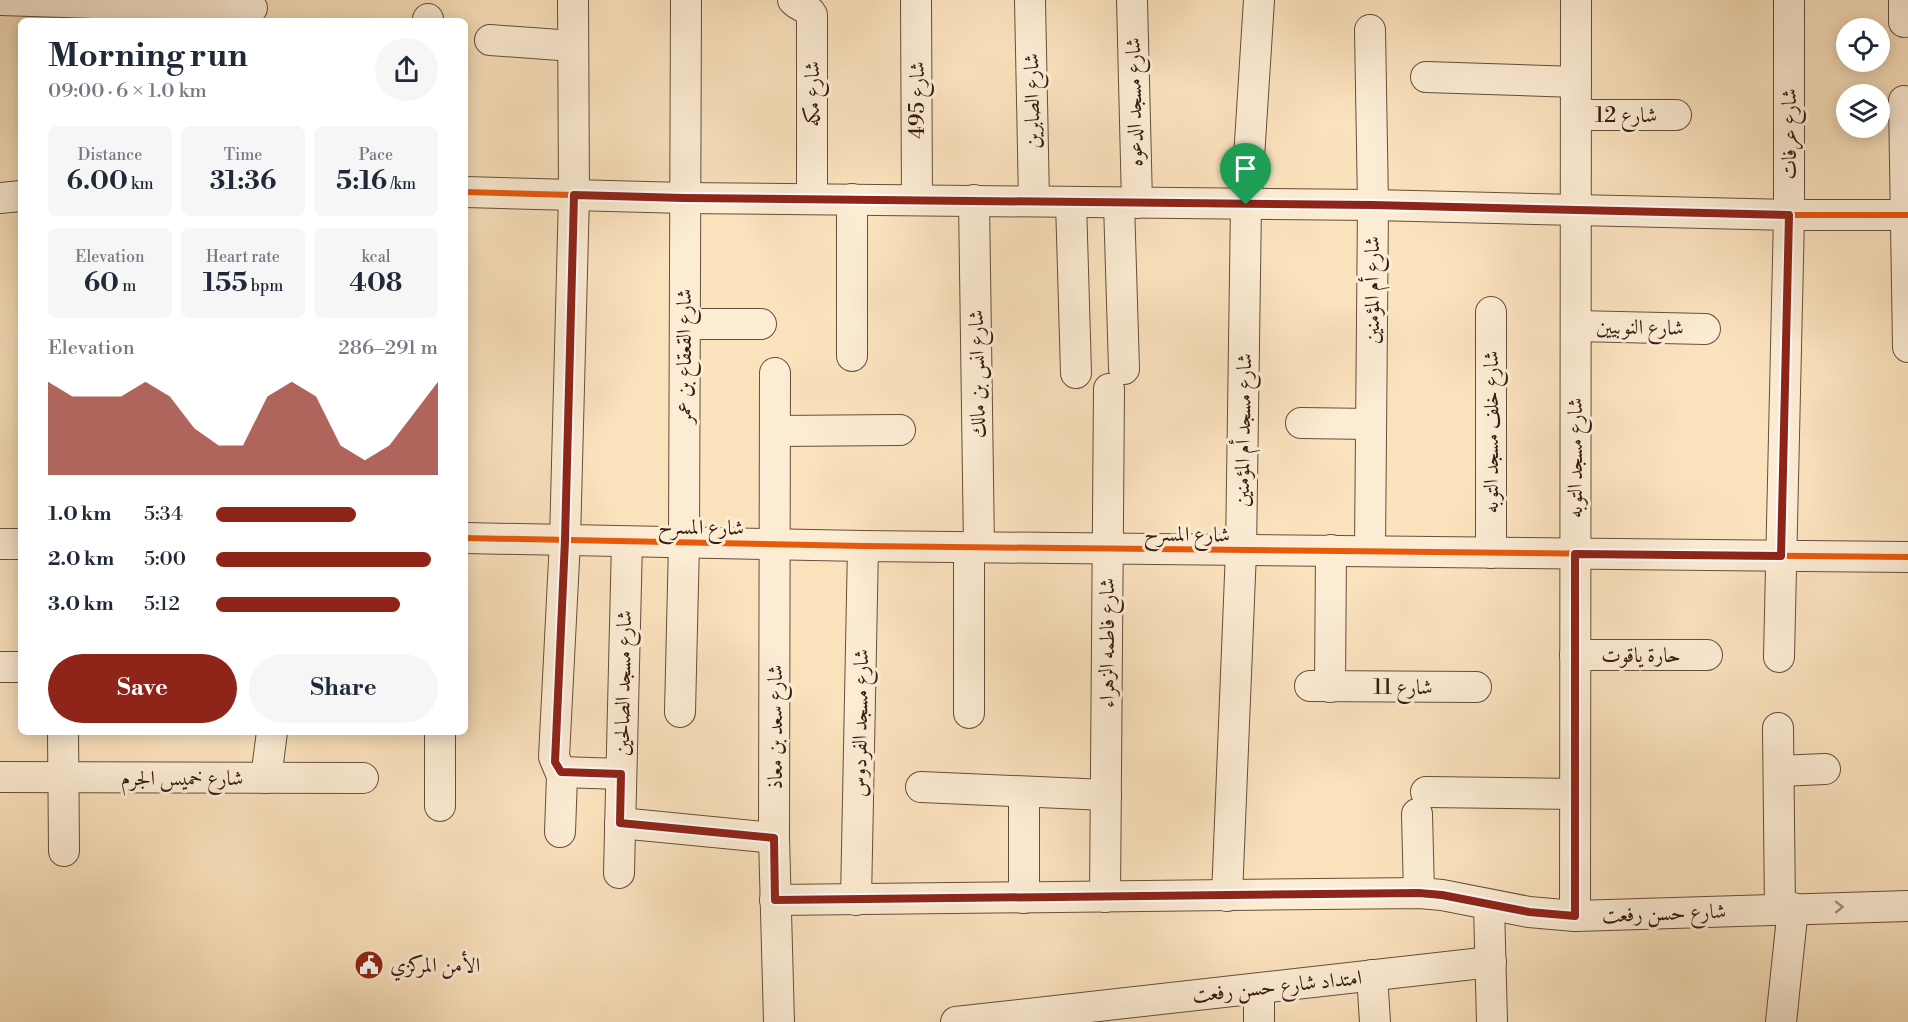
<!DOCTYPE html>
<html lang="en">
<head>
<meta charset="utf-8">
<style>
	:root { --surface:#fff; --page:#f6f6f7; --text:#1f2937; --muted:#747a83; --accent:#8f2418 }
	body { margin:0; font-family:"Libre Bodoni",Amiri,serif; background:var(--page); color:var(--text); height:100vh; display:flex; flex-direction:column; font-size:22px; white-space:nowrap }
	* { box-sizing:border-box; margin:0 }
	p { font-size:20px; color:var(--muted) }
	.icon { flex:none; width:33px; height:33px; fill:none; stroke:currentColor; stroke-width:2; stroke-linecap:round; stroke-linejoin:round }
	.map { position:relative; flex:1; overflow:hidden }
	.side { position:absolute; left:18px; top:18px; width:450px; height:717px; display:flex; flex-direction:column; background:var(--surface); border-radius:9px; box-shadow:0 3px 15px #0003 }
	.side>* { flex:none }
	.buttons { position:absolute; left:1836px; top:18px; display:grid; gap:12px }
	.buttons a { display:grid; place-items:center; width:54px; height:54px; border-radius:50%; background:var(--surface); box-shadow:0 3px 15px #0003; font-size:30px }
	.pin { position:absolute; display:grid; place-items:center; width:51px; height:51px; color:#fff; margin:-62px -26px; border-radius:50% 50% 50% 0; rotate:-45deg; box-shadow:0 0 6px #0007 }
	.pin .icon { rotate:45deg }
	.round { display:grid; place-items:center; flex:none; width:63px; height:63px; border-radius:32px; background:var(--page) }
	.headline { display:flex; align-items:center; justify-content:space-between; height:102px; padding:0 30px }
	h1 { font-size:33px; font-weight:700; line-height:45px }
	.metrics { display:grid; grid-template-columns:repeat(3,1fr); gap:9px; height:102px; padding:6px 30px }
	.metrics div { display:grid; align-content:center; border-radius:9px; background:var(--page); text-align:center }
	.metrics b { font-size:26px; font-weight:700 }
	.metrics small { font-size:16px; font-weight:400 }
	.metrics p { font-size:16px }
	.chart { height:168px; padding:12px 30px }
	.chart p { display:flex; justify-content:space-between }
	.chart svg { width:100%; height:108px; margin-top:6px; fill:var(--accent); opacity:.7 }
	.primary-button { display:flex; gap:12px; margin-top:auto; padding:12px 30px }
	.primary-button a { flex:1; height:69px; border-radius:36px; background:var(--accent); color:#fff; font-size:24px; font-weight:700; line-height:69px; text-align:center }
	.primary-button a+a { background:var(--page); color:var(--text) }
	ul { padding:0 30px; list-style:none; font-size:20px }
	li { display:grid; grid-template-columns:96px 72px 1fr; align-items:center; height:45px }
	li i { height:15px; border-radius:8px; background:var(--accent) }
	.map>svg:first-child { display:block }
</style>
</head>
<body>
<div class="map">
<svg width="1908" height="1022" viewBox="0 0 1908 1022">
	<rect width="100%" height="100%" fill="#fae2bd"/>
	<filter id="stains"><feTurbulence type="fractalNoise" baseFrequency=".00333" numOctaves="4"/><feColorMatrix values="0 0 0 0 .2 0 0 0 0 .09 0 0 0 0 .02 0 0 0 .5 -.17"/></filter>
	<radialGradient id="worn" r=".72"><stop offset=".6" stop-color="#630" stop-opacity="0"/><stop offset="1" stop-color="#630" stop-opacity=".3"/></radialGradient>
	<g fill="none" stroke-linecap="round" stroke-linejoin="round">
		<g stroke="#664e3b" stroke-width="32">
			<g id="minor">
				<path d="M0,0l252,8"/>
				<path d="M793,0c6,7 14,6 19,15v184"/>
				<path d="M916,0l1,199"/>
				<path d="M1030,0l4,201"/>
				<path d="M1132,0l5,203"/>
				<path d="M428,19v2"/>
				<path d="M1904,22v-22"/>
				<path d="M1370,30l3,175 -3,345"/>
				<path d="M490,40l83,6"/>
				<path d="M1426,77l150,5"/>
				<path d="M1904,101l4,246"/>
				<path d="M1576,115h100"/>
				<path d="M465,192l219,6 689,7 416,10h119"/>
				<path d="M0,198l21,-2"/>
				<path d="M852,199v157"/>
				<path d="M974,200l5,348"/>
				<path d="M1071,202l5,171"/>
				<path d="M1119,203l5,166"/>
				<path d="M685,324h76"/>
				<path d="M1576,326l129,3"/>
				<path d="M775,373l-1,465 5,184"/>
				<path d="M1301,423l70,1"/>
				<path d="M776,431l124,-1"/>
				<path d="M465,538l398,8 1045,11"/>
				<path d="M0,544h21"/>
				<path d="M969,548v165"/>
				<path d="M1491,553v-241"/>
				<path d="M1575,655h132"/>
				<path d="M1779,657l10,-442v-215"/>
				<path d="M0,667h21"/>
				<path d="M1310,686l166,1"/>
				<path d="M1330,687l1,-137"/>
				<path d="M680,712l4,-169 2,-543"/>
				<path d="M1778,728l2,181"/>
				<path d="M63,732l1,119"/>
				<path d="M440,732v74"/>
				<path d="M1779,771l46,-2"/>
				<path d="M561,772l60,2"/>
				<path d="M0,777l363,1"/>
				<path d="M266,778l6,-46"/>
				<path d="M921,787l185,8"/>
				<path d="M1024,792v106"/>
				<path d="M1426,792l149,2"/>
				<path d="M1417,814l2,79"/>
				<path d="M620,823l154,15"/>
				<path d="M560,832l2,-56 -8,-19 11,-217 9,-345 -1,-195"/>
				<path d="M619,873l8,-331"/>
				<path d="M1227,896l14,-345 5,-346 13,-205"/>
				<path d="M1105,897l4,-508"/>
				<path d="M775,900l644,-7 23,2 87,17 46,4 333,-10"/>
				<path d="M856,900l7,-354"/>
				<path d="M1489,905l3,117"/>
				<path d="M1575,916l1,-916"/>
				<path d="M1372,975l3,47"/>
				<path d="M956,1022l535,-60"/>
				<path d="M1259,1022v-33"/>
				<path d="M1781,1022l12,-114"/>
			</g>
		</g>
		<use href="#minor" stroke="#fcecd4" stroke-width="30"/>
		<g stroke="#fcecd4" stroke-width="10">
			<g id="cycleway">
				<path d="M465,192l219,6 689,7 416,10h119"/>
				<path d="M465,538l398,8 1045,11"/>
			</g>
		</g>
		<use href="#cycleway" stroke="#e8590c" stroke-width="6"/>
	</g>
	<defs><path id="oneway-chevron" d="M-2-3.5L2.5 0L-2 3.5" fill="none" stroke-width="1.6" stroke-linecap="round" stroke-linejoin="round" transform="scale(1.5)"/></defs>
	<use stroke="#a28e7c" href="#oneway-chevron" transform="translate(1839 907) rotate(-1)"/>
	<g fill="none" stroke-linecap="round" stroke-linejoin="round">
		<g stroke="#fff" stroke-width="12">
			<path id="route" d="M574,195l110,3 689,7 416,10 -8,341 -206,-2v362l-46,-4 -87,-17 -23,-2 -644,7 -1,-62 -154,-15 1,-49 -60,-2 -6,-10 10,-222z"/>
		</g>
		<use href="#route" stroke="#8f2418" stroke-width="8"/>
	</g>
	<defs>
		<g id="civic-disc" transform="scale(1.5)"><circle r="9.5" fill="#8f2418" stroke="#fcecd4"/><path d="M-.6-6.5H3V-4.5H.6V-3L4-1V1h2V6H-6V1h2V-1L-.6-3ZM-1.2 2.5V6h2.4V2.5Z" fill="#fff"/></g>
	</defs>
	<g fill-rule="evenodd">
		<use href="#civic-disc" x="369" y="965"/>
	</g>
	<g text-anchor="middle" stroke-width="6" stroke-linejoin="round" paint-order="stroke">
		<g font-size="21" fill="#351c10" stroke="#fcecd4">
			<text transform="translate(812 94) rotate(-90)" y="7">شارع مكه</text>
			<text transform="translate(917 100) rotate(-90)" y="7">شارع 495</text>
			<text transform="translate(1032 101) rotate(-91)" y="7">شارع الصابرين</text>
			<text transform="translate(1134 102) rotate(-91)" y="7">شارع مسجد الدعوه</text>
			<text x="1626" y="122">شارع 12</text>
			<text transform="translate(1789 134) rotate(-90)" y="7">شارع عرفات</text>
			<text transform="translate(1372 290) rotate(-90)" y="7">شارع أم المؤمنين</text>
			<text transform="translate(1640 327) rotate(1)" y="7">شارع النوبيين</text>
			<text transform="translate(684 356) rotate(-90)" y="7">شارع القعقاع بن عمر</text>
			<text transform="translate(977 374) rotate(-91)" y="7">شارع انس بن مالك</text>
			<text transform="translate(1243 430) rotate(-89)" y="7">شارع مسجد أم المؤمنين</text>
			<text transform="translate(1491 432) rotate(-90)" y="7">شارع خلف مسجد التوبه</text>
			<text transform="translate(1575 458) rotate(-90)" y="7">شارع مسجد التوبه</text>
			<text transform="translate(701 527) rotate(1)" y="7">شارع المسرح</text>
			<text transform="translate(1187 534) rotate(1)" y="7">شارع المسرح</text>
			<text transform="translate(1107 643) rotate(-90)" y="7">شارع فاطمه الزهراء</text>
			<text x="1641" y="662">حارة ياقوت</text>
			<text transform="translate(623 683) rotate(-89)" y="7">شارع مسجد الصالحين</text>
			<text x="1403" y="694">شارع 11</text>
			<text transform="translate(860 723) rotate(-89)" y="7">شارع مسجد الفردوس</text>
			<text transform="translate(775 727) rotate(-90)" y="7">شارع سعد بن معاذ</text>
			<text x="182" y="785">شارع خميس الجرم</text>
			<text transform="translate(1664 913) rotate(-2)" y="7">شارع حسن رفعت</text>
			<text transform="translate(1277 986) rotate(-6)" y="7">امتداد شارع حسن رفعت</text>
		</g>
		<g font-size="21" fill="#351c10" stroke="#fcecd4" text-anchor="start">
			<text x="390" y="972">الأمن المركزي</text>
		</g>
	</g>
	<rect width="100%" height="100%" filter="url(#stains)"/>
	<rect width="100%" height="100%" fill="url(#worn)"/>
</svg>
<div class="buttons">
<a><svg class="icon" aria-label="locate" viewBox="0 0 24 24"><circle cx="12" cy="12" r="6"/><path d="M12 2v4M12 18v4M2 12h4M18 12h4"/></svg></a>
<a><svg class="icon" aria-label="layers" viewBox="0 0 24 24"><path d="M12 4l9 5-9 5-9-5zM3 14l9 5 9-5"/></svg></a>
</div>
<div class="pin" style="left:1246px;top:205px;background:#1e9e55"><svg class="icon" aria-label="arrive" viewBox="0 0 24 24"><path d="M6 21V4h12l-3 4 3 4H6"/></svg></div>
<section class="side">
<div class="headline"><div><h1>Morning run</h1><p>09:00 · 6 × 1.0 km</p></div><a class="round"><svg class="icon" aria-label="share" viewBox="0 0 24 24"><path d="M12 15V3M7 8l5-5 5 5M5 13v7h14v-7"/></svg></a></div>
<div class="metrics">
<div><p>Distance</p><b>6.00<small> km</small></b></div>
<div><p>Time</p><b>31:36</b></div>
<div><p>Pace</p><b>5:16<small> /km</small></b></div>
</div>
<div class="metrics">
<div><p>Elevation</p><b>60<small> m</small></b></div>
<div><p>Heart rate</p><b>155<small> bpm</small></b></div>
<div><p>kcal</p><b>408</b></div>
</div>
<div class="chart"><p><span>Elevation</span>286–291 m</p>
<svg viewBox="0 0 160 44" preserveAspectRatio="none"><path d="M0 44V6L10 12L20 12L30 12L40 6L50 12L60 25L70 32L80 32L90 12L100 6L110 12L120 32L130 38L140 32L150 19L160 6V44z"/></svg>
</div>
<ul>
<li><b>1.0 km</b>5:34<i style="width:63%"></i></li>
<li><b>2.0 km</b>5:00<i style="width:97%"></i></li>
<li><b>3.0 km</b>5:12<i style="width:83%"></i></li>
</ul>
<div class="primary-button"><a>Save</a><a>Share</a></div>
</section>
</div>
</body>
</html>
